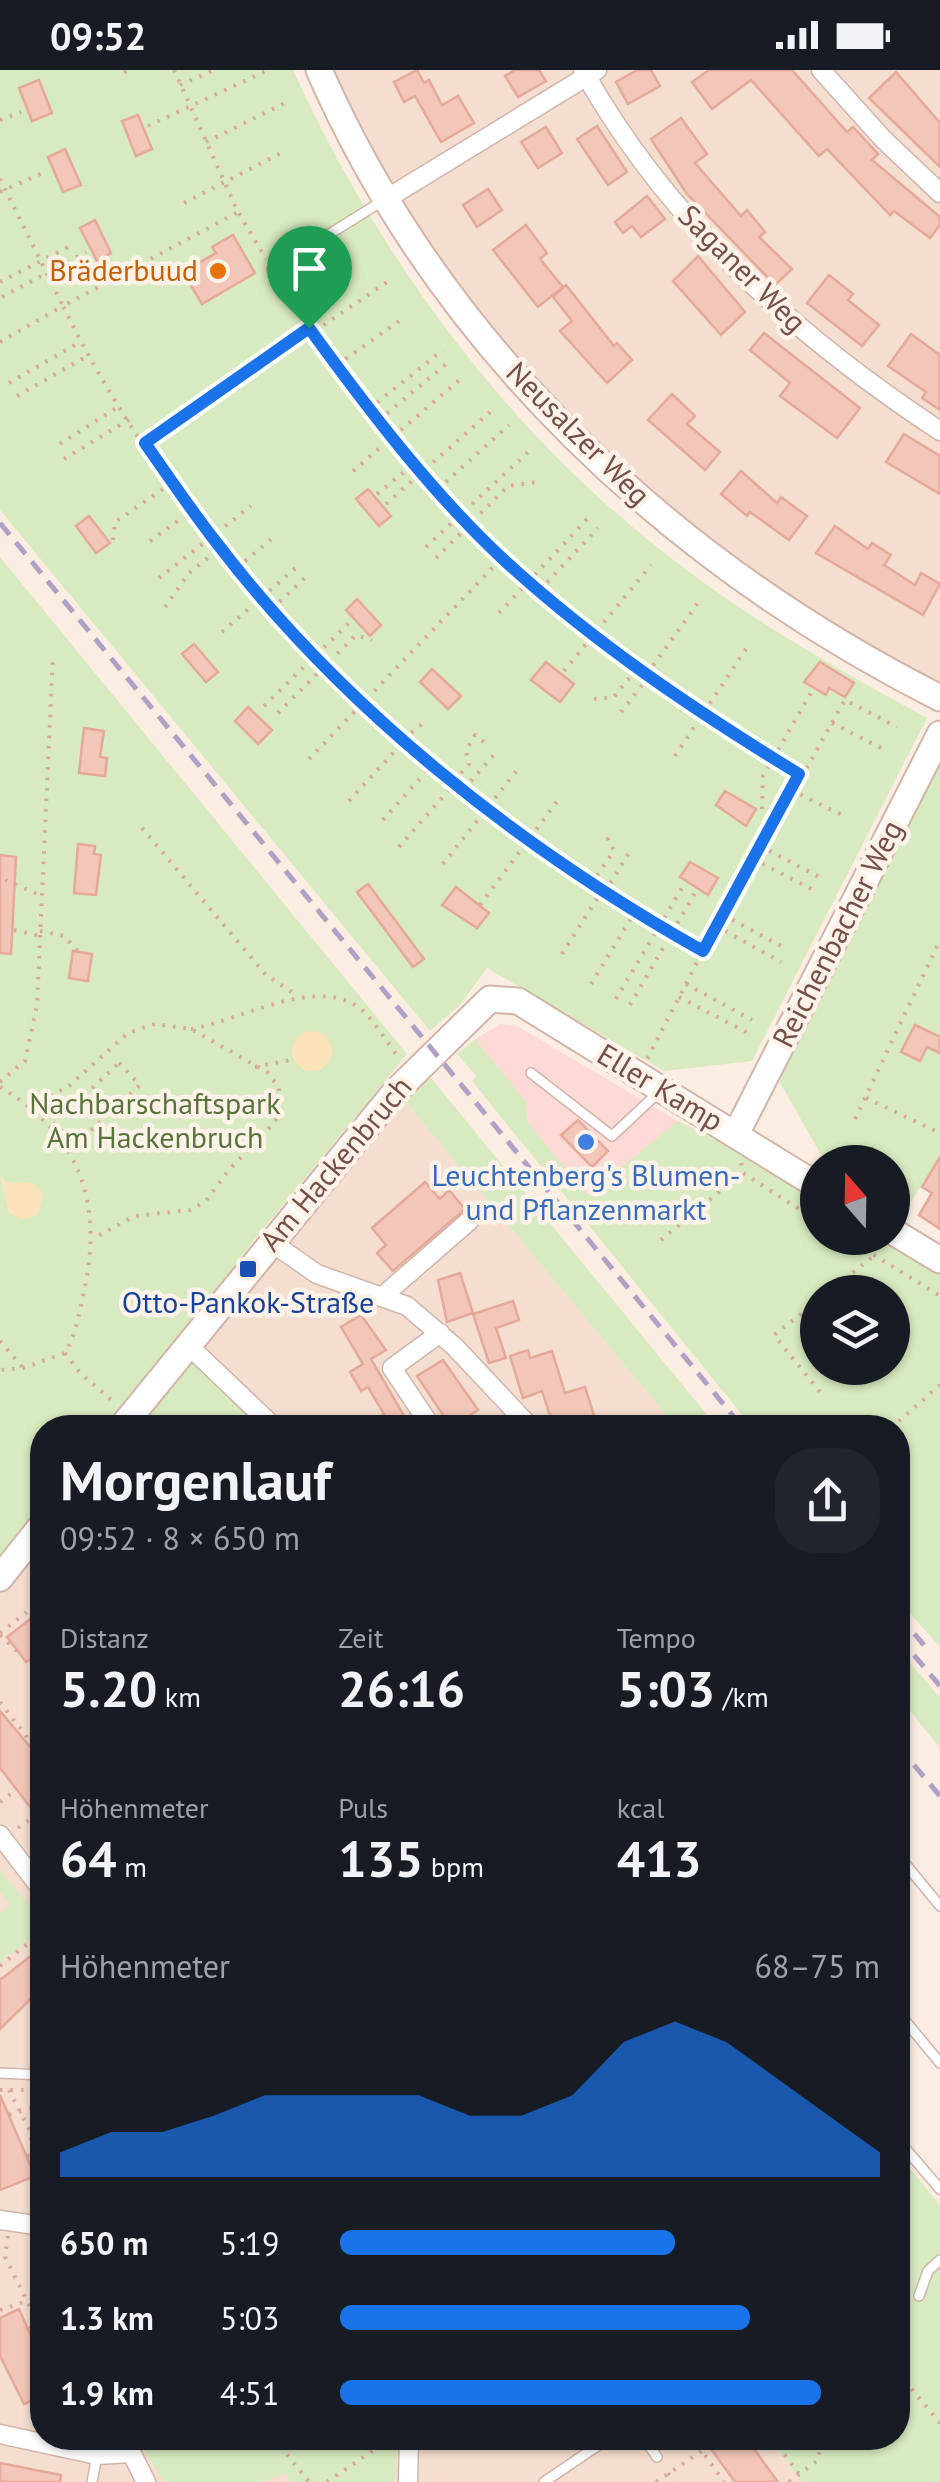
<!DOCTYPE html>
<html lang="de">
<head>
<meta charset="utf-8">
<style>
	:root { --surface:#171b24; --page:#20242c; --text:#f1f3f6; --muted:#9ea1a6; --accent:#1a73e8 }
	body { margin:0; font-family:"PT Sans",sans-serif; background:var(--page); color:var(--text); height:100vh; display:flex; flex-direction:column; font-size:38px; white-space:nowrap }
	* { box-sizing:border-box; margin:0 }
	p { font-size:32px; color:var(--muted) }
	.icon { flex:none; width:55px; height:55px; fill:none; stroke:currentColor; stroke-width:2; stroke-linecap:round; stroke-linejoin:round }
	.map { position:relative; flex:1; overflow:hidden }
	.side { position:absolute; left:30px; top:1345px; width:880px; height:1035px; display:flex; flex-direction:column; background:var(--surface); border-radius:40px; box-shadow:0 2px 8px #0004 }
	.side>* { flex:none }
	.needle { width:65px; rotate:340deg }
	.buttons { position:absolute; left:800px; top:1075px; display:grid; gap:20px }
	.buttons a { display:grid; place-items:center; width:110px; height:110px; border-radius:50%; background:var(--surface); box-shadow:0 2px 8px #0004; font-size:50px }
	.pin { position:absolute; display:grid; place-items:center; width:85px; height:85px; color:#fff; margin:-102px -42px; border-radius:50% 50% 50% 0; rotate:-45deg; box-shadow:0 0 10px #0007 }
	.pin .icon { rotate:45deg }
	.round { display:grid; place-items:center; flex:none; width:105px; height:105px; border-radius:40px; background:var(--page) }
	.summary { display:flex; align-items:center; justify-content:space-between; height:170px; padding:0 30px }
	h1 { font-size:55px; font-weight:700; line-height:75px }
	.stats { display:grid; grid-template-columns:repeat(3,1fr); gap:15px; height:170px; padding:10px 30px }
	.stats div { display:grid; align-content:center }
	.stats b { font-size:50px; font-weight:700 }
	.stats small { font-size:28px; font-weight:400 }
	.stats p { font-size:28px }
	.chart { height:280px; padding:20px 30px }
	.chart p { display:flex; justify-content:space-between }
	.chart svg { width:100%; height:180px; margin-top:10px; fill:var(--accent); opacity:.7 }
	ul { padding:0 30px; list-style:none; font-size:32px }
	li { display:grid; grid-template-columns:160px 120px 1fr; align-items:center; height:75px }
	li i { height:25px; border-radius:12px; background:var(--accent) }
	.status { display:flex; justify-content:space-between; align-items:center; height:70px; padding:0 50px; background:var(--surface); direction:ltr }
	.status svg { height:28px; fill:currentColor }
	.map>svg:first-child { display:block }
</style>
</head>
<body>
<div class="status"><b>09:52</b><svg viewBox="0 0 49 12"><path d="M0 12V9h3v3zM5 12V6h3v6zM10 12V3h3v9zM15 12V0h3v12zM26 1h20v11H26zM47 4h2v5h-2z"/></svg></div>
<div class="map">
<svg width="940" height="2412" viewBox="0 0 940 2412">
	<rect width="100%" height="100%" fill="#fcede2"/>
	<g fill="#f4ded0">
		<path d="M327,0h613v616l-160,-86 -143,-112 -126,-129 -117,-158z"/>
		<path d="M401,1026l275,331h-404l-76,-73z"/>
		<path d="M42,1470v898h728l32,44h-802v-889z"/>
	</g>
	<path fill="#fddad5" d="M500,954l17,2 161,95 -91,75 -59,-73 -2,-21 -51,-63z"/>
	<g fill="#d8eac0" fill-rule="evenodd">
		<path d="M0,0h293c90,196 221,372 395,501 76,57 157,102 239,147l-175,343 -88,10 -177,-103 -27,37 -30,26 -430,-521z"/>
		<path d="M0,487l407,497 -171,208 3,4 -131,161 -66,1v80l-42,52z"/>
		<path d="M940,686v401l-32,49 -15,-8 -1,-36 -68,-2 -45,-79z"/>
		<path d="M475,969l51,63 2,21 59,72 91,-74 77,39 62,39 1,39h62l60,36v373l-42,-47v-172l-146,-1 -280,-346 4,-5 -19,-22zM818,1222h74v76h-74z"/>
		<path d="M431,1008l286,349h-41l-275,-331z"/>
		<path d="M196,1284l76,74h-133z"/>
		<path d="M898,1578l42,50v50l-42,-52z"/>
		<path d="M0,1800l42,51 -2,10 -40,31v-49l10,-9 -10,-13z"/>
		<path d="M898,2084l42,51v277h-138l-32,-44h128z"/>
		<path d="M137,2368h261l-3,39 -1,5h-104l-4,-9 -24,9h-98z"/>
	</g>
	<g fill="#fde3bb">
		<circle cx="312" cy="981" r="20"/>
		<path d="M0,1105l5,7c16,3 27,-7 38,12l-5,20 -14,6 -15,-7z"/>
	</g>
	<g fill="#f2c6b9" stroke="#e5a999" stroke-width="2.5">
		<path d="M417,0l7,13 5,-3 13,25 16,-9 16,27 -33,19 -26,-46 -11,6 -10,-20z"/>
		<path d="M515,0h24l7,11 -28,16 -13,-21z"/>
		<path d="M637,0h14l9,16 -32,18 -12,-22z"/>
		<path d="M709,0h83l55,62 6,-5 25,27 -6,6 68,57v8l-10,13 -36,-27 -4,4 -63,-66 -8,7 -68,-76 -39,29 -20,-27z"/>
		<path d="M896,2l44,51v44l-71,-69z"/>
		<path d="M39,10l13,33 -20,8 -13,-33z"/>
		<path d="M138,45l14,34 -16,7 -14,-35z"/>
		<path d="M681,48l26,36 -12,9 46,53 6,-6 18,22 -6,5 33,32 -17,16 -88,-91 -36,-55z"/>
		<path d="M597,56l30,46 -19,13 -31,-46z"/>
		<path d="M546,57l16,26 -24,15 -17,-26z"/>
		<path d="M65,79l16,36 -18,7 -15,-35z"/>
		<path d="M488,119l14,21 -25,17 -14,-22z"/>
		<path d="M647,126l18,23 -24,18 -9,-11 -9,7 -8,-11z"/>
		<path d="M95,150l16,33 -14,8 -17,-33z"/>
		<path d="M526,155l21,28 -7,6 23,28 -25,20 -45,-57z"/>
		<path d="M233,165l22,38 -53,31 -19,-32 33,-19 -4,-6z"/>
		<path d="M698,186l47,56 -24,23 -48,-54z"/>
		<path d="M829,205l24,19 -5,6 31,25 -17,21 -55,-43z"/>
		<path d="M566,215l48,61 3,-3 15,17 -25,23 -47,-52 12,-10 -19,-24z"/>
		<path d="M764,263l96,75 -23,30 -57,-42 10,-13 -40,-33z"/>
		<path d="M911,264l29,21v55l-18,-12 4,-6 -38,-26z"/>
		<path d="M672,324l23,22 -8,8 33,28 -15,18 -57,-50z"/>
		<path d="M904,364l36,22v38l-54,-32z"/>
		<path d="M741,401l36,32 4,-6 26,19 -18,24 -39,-28 -3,4 -26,-22z"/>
		<path d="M368,419l23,27 -12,10 -23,-27z"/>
		<path d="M89,446l21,27 -14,10 -20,-27z"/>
		<path d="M835,456l33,23 4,-6 19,12 -7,10 31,20 6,-12 19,11 -17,31 -107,-62z"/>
		<path d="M357,529l24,26 -11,11 -24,-26z"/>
		<path d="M194,574l24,28 -12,10 -24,-28z"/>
		<path d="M546,592l28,22 -14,18 -29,-22z"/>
		<path d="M820,592l34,21 -9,14 -16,-9 -3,7 -22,-13z"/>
		<path d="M432,599l29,27 -13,13 -28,-27z"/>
		<path d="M248,637l24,23 -14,14 -23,-23z"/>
		<path d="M84,658l20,3 -4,26 7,1 -2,18 -26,-3z"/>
		<path d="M725,721l31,18 -10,17 -30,-21z"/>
		<path d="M78,774l17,2 -1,8 7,1 -5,40 -22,-2z"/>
		<path d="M0,785l16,2 -5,97 -11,-1z"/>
		<path d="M690,792l28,16 -10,17 -28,-18z"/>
		<path d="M368,814l56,75 -11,8 -56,-75z"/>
		<path d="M456,817l33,26 -12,15 -35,-23z"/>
		<path d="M73,881l19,3 -4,27 -19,-3z"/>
		<path d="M915,955l25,12v16l-13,-6 -7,14 -19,-9z"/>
		<path d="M578,1050l30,31 -16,16 -31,-32z"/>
		<path d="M940,1087v72l-21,-14 13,-22 -10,-6z"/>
		<path d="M425,1112l15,17 9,-9 16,19 -72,62 -16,-18 9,-8 -14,-17z"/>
		<path d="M460,1203l13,40 -26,9 -9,-42z"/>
		<path d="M513,1231l6,19 -23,8 10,30 -17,5 -16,-49z"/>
		<path d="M361,1245l25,35 -15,9 40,69h-49l22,-14 -16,-27 -7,4 -11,-19 13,-8 -22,-37z"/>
		<path d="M528,1280l2,8 22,-7 13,42 20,-6 13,41h-44l-12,-37 -19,7 -13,-42z"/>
		<path d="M443,1290l35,50 -27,17 -34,-51z"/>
		<path d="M42,1540v44l-16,8 -19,-25z"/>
		<path d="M0,1641l42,50v39l-11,8 -31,-40z"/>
		<path d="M42,1877v41l-42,41v-49z"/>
		<path d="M0,2025l35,81 -35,14z"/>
		<path d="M19,2239l18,41 5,-2v48l-18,8 -24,-48v-38z"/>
		<path d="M703,2368h43l32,44h-43z"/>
		<path d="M0,2393l61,12 -1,7h-60z"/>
	</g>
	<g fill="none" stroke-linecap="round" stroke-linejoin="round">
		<g stroke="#d0b5ab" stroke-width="12">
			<g id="lane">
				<path d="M272,200l112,-70"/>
				<path d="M531,1003l81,63 48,-45"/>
				<path d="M898,1785l42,51"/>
				<path d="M898,1942l42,51"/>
				<path d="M0,2003l42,2"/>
				<path d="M898,2070l42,49"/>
				<path d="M919,2226l9,-25 12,-11"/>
				<path d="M644,2368l13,19"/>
				<path d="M92,2412l5,-27"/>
				<path d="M544,2412l65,-44"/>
			</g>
		</g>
		<g stroke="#d0b5ab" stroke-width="21">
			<g id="street">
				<path d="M583,0c84,151 214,267 357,361"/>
				<path d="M821,0l63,70 56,53"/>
				<path d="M386,129l211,-129"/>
				<path d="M271,1172l46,32 90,32 48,41 76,81"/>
				<path d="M384,1225l85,-74"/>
				<path d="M188,1275l87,83"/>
				<path d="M432,1358l-40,-60 48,-35"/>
				<path d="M0,1765l42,55"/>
				<path d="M0,2150l42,6"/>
				<path d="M0,2364l97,21 33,-2"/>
				<path d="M124,2368l22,44"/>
				<path d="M408,2412l1,-44"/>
			</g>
		</g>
		<g stroke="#d3b4a8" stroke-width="29">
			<g id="secondary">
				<path d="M319,0c122,278 352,492 621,628"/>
				<path d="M736,1064l204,-400"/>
				<path d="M892,1161l48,29"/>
				<path d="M121,1358l274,-336 95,-93 28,2 300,185"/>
				<path d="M0,1508l42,-53"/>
			</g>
		</g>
		<g stroke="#d7a99c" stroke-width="4" stroke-dasharray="2.5 8" stroke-linecap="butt">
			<path d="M174,0l64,142 28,47"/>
			<path d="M124,2l6,-2"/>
			<path d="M180,15l34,-15"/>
			<path d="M0,50l21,-8"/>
			<path d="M148,56l120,-56"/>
			<path d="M206,72l81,-40"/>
			<path d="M0,109l63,127 175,-94"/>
			<path d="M0,122l47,-21"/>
			<path d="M184,133l101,-52"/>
			<path d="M278,210c65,100 139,196 225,279 88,84 193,153 296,215"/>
			<path d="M0,212l72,-37"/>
			<path d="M2,227l84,-45"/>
			<path d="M315,261l75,-51"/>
			<path d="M0,272l63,-36c132,270 381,500 640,645l-56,108"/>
			<path d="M337,295l65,-46"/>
			<path d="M9,313l71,-41"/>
			<path d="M17,326l72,-41"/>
			<path d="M369,339l74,-59"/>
			<path d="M379,350l72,-60"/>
			<path d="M145,373l164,-115"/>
			<path d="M60,374l61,-39"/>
			<path d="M64,389l66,-40"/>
			<path d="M353,401l111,-95"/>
			<path d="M438,419l71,-64"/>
			<path d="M377,424l38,-31"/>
			<path d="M386,434l104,-92"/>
			<path d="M113,470l2,-18 57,-39"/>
			<path d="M150,471l43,-31"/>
			<path d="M426,477l103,-96"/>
			<path d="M436,488l72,-72 29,-4"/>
			<path d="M237,498l39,-33"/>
			<path d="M159,508l92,-72"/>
			<path d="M540,520l58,-62"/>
			<path d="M165,537l24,-34 30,-24"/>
			<path d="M272,539l37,-35"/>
			<path d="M499,543l89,-95"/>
			<path d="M222,562l77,-67"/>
			<path d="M564,601l87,-106"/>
			<path d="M647,604l53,-74"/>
			<path d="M594,629l20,-2 23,-29"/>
			<path d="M264,636l87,-85"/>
			<path d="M621,642l28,-36"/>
			<path d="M278,643l78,-78 16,5"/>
			<path d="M832,653l51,26"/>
			<path d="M403,669l22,-17"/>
			<path d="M675,686l71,-107"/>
			<path d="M309,689l193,-201"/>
			<path d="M454,711l15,-17 -3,-13 9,-16 9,7"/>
			<path d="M464,719l33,-38"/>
			<path d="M791,720l55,27"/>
			<path d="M349,731l56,-61"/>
			<path d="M762,739l1,-33 49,-85"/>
			<path d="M383,750l50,-56"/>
			<path d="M142,758l124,147 32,21"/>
			<path d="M760,776l63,33"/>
			<path d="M399,777l56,-64"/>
			<path d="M753,789l64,33"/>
			<path d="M443,794l75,-95"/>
			<path d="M5,810l37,16"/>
			<path d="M591,814l23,-33 -6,-12 4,-7"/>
			<path d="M605,822l24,-39"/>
			<path d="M480,835l78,-105"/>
			<path d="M723,845l64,34"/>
			<path d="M716,856l65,36"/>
			<path d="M14,860l26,6"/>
			<path d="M40,861l24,5 14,15"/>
			<path d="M703,881l142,-251 52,27"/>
			<path d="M562,884l40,-63"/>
			<path d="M591,914l44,-72"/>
			<path d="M686,914l66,36"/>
			<path d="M679,927l69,36"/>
			<path d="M616,929l69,-116"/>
			<path d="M630,935l65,-112"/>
			<path d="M191,959c49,-8 126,-55 170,-20 14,12 26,34 38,49"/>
			<path d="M119,993l21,22 -65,60 -20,-22z"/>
			<path d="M255,997l39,-8"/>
			<path d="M0,1012l25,-21 12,-56 16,-350"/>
			<path d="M0,1017c77,46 103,111 85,199 -5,23 -8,46 -20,67l-42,15 -23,2"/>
			<path d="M866,1028l74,35"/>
			<path d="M32,1036l37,-20 59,-53 27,-9 36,5 76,43 12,16 2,22 -7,13 -46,48 -22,30 -16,9 -55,6 -43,23"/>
			<path d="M855,1049l85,-179"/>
			<path d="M741,1093l2,10 75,48"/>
			<path d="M847,1168l93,58"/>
			<path d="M661,1170l81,-67"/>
			<path d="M828,1222l47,-37"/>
			<path d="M818,1231l-44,34 46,57"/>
			<path d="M0,1271l23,27"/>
			<path d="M65,1283l15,20 35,30"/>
			<path d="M891,1358l49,-43"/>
			<path d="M0,1563l42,-33"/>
			<path d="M0,1565l19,18"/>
			<path d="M0,1632l42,55"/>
			<path d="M0,1732l17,-13"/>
			<path d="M18,1758l24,-18"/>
			<path d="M0,1896l42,-34"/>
			<path d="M0,2020h28"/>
			<path d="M9,2020l21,41 4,22"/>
			<path d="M9,2045l26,-8 7,2"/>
			<path d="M27,2086l15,-2"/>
			<path d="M8,2166l-3,21 37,74"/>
			<path d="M0,2240l42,-14"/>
			<path d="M30,2259l12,-26"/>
			<path d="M898,2303l42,50"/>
			<path d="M274,2368l35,44"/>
			<path d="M693,2368l31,44"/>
			<path d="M772,2368l27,36"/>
			<path d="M668,2403l6,9"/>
			<path d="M327,2412l64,-44"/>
			<path d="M656,2412l46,-31"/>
			<path d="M789,2412l29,-22 4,-22"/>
		</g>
		<use href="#lane" stroke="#fff" stroke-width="9"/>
		<use href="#street" stroke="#fff" stroke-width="18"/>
		<use href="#secondary" stroke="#fff" stroke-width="25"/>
		<g stroke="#aea1c5" stroke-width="5" stroke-dasharray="15 10" stroke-linecap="butt">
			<path d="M0,453l743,905"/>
			<path d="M898,1545l26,30"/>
			<path d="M898,1566l42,50"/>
			<path d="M898,1676l42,50"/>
		</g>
	</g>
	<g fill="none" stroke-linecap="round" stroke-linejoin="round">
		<g stroke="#fff" stroke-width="20">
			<path id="route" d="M309,258c59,81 122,164 195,232 90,83 192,151 295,214l-96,177c-183,-103 -359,-241 -487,-409 -25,-32 -48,-66 -71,-99z"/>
		</g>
		<use href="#route" stroke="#1a73e8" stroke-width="12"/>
	</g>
	<circle fill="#e8710a" stroke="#fff2e8" stroke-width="4" cx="218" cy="201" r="10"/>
	<circle fill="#3f7fe0" stroke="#fff2e8" stroke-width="4" cx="586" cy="1072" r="10"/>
	<rect fill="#1a4fb4" stroke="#fff2e8" stroke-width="4" x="238" y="1189" width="20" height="20" rx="5"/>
	<g text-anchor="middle" stroke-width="9" stroke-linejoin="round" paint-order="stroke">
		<g font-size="30" fill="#745048" stroke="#fff2e8">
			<text transform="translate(742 199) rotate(45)" y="10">Saganer Weg</text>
			<text transform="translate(578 364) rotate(45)" y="10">Neusalzer Weg</text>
			<text transform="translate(838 864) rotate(-63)" y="10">Reichenbacher Weg</text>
			<text transform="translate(660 1018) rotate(31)" y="10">Eller Kamp</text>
			<text transform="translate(336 1094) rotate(-50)" y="10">Am Hackenbruch</text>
		</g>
		<g font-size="30" fill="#c56008" stroke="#fff2e8" text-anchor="end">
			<text x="198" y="211">Bräderbuud</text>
		</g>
		<g font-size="30" fill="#57743d" stroke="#fff2e8">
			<text x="155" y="1044">Nachbarschaftspark<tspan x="155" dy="34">Am Hackenbruch</tspan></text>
		</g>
		<g font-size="30" fill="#366cbe" stroke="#fff2e8">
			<text x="586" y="1116">Leuchtenberg's Blumen-<tspan x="586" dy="34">und Pflanzenmarkt</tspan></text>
		</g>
		<g font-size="30" fill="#164399" stroke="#fff2e8">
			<text x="248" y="1243">Otto-Pankok-Straße</text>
		</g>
	</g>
</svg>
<div class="buttons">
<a><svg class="needle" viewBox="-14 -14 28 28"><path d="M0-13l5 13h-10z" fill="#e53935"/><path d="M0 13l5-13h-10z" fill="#9ea1a6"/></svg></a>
<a><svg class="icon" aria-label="layers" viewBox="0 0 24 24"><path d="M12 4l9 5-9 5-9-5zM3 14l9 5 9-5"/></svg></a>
</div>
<div class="pin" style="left:309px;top:258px;background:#1e9e55"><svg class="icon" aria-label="arrive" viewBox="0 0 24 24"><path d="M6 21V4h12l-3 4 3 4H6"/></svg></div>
<section class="side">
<div class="summary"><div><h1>Morgenlauf</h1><p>09:52 · 8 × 650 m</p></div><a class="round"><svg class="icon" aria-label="share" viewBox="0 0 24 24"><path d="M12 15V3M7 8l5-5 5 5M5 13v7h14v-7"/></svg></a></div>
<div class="stats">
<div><p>Distanz</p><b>5.20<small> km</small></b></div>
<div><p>Zeit</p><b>26:16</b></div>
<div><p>Tempo</p><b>5:03<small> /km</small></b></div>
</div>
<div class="stats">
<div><p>Höhenmeter</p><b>64<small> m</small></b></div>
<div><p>Puls</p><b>135<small> bpm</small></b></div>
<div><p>kcal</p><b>413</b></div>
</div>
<div class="chart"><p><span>Höhenmeter</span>68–75 m</p>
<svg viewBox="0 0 160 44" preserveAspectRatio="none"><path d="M0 44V38L10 33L20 33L30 29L40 24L50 24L60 24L70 24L80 29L90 29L100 24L110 11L120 6L130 11L140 20L150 29L160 38V44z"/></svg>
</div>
<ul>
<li><b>650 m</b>5:19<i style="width:62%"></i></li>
<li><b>1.3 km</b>5:03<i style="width:76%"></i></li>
<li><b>1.9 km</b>4:51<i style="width:89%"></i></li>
</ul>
</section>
</div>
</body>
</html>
